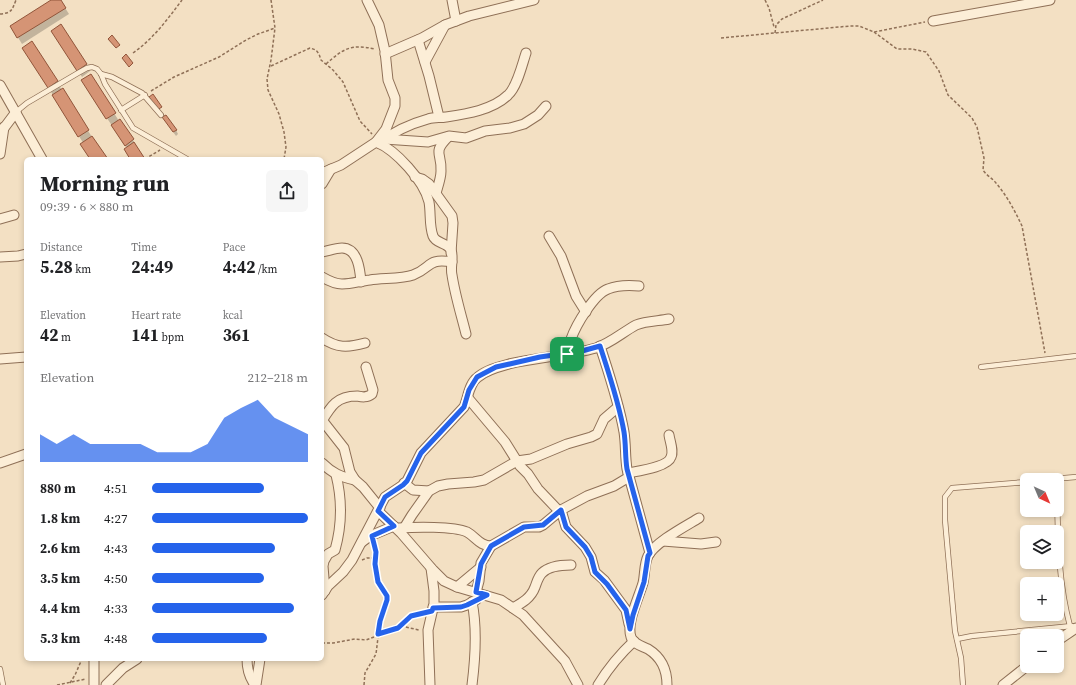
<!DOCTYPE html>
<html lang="en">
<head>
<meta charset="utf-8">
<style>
	:root { --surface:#fff; --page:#f6f6f6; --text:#202124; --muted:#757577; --accent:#2563eb }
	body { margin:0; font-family:"Source Serif 4",serif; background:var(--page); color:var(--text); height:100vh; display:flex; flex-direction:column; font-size:15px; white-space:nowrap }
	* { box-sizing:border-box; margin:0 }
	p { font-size:13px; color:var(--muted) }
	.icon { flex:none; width:22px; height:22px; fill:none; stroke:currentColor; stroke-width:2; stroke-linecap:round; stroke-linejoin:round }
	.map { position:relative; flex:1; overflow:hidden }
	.panel { position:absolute; left:24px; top:157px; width:300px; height:504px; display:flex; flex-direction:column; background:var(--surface); border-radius:6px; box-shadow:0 2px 6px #0003 }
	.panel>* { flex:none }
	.needle { width:26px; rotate:136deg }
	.tools { position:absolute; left:1020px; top:473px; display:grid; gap:8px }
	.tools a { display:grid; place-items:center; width:44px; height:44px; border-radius:6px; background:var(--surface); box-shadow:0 2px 6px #0003; font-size:20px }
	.pin { position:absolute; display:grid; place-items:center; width:34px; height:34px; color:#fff; margin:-17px; border-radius:8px; box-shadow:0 2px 6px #0006 }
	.round { display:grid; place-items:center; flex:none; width:42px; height:42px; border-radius:6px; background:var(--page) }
	.head { display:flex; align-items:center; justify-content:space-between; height:68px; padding:0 16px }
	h1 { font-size:22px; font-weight:700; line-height:30px }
	.stats { display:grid; grid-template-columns:repeat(3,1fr); gap:6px; height:68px; padding:4px 16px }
	.stats div { display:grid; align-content:center }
	.stats b { font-size:17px; font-weight:700 }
	.stats small { font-size:11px; font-weight:400 }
	.stats p { font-size:11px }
	.chart { height:112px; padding:8px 16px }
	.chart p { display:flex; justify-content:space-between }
	.chart svg { width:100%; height:72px; margin-top:4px; fill:var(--accent); opacity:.7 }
	ul { padding:0 16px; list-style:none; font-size:13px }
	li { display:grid; grid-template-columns:64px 48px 1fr; align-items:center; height:30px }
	li i { height:10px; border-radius:5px; background:var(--accent) }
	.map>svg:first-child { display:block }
</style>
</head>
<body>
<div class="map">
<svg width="1076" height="685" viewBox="0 0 1076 685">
	<rect width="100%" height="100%" fill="#f3e0c3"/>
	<g fill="#0003">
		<path d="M53,0h7l9,14 -47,30 -11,-18z"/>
		<path d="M61,26l29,45 -8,6 -26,-40z"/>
		<path d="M32,43l60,94 15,22h-16l-9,-18 -55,-87z"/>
		<path d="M90,75l29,46 1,-1 13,20 11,19h-13l-4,-11 -41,-61z"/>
		<path d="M166,122l10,8 2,4 -2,2z"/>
	</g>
	<g fill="#d59475" stroke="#91553a">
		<path d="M51,0h10l5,8 -49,30 -7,-12z"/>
		<path d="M61,24l26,40 -10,7 -26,-40z"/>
		<path d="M112,35l8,10 -4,3 -8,-9z"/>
		<path d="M32,41l26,40 -10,7 -26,-40z"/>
		<path d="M126,54l7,9 -4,4 -7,-9z"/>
		<path d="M91,74l25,39 -10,6 -25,-39z"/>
		<path d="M63,88l26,42 -11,7 -26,-42z"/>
		<path d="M153,94l9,13 -5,3 -8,-13z"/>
		<path d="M166,115l11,15 -4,2 -11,-15z"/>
		<path d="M120,119l14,20 -9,7 -14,-21z"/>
		<path d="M92,136l16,23h-18l-10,-15z"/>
		<path d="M134,142l11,17h-15l-6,-10z"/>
	</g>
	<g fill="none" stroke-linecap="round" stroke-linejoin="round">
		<g stroke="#8f7057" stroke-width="6">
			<g id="service">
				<path d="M101,74l11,3 30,16 19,22"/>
				<path d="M121,110l24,-15"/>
				<path d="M16,112l11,-9 51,-30 9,-5 5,-1 5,2 4,5 4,10 28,44 54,31"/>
				<path d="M981,367l95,-11"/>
				<path d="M1042,480l34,-3"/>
				<path d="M1057,492c1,45 1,90 13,134"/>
				<path d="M957,639l15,-3 100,-10"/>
				<path d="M0,669l3,16"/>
				<path d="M963,685l-2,-27 -6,-27 -10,-111v-23l7,-9 75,-6"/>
			</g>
		</g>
		<g stroke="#8f7057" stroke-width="11">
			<g id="minor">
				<path d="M452,0l4,21"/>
				<path d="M933,21l117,-21"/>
				<path d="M418,40l11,36 10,41"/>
				<path d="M385,54l37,-16 23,-13 24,-9 65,-16"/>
				<path d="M425,62l20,-37"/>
				<path d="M0,85l42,74"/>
				<path d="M1,132l15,-20"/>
				<path d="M384,139l44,3 21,-6 17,2 19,-7 25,-3 14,-4 14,-9 8,-9"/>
				<path d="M376,142c20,8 48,39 53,60 2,11 0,23 4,34 3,8 14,6 18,14 3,8 -1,17 1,25 3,20 9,39 14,59"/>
				<path d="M379,143c14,-11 31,-19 49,-24 6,-2 12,-1 18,-2 20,-3 47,-7 62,-22 9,-8 14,-30 18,-42"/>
				<path d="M0,154l4,-27"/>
				<path d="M322,173l19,-8 35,-23 10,-13 9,-23v-8l-7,-18 -3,-29 -6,-26 -12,-25"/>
				<path d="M415,177l7,2 7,5 23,32 1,7 -2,30"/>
				<path d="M322,184l9,-15"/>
				<path d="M436,193c2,-7 5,-15 5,-22 1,-18 -9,-18 7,-34"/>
				<path d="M0,219l14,-4"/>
				<path d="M549,236l12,20 15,40 10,16"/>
				<path d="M322,252c6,-1 13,-4 20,-4 16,0 18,22 19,34"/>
				<path d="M0,257l18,-1 8,-2"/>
				<path d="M322,277c7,4 13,7 20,7 10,0 18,-3 28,-4 12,-2 32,-1 43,-5 19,-7 13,-17 39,-13"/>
				<path d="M322,338c15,10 25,10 43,5"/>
				<path d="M600,346c9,28 19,57 24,86 2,13 1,25 3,37l23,84"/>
				<path d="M567,354c1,-5 2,-10 4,-15 5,-14 23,-45 37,-50 10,-4 20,-4 31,-3"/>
				<path d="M0,359l26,-2"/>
				<path d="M468,398l37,44 15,24 8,8 10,15 21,22"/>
				<path d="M322,420l22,28 6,24 5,8 8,7 17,21"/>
				<path d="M322,421c9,-15 15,-25 35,-25 5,1 10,2 15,-2l1,-4 -7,-23"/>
				<path d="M0,463l26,-9"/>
				<path d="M322,463c10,10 19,14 33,17"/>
				<path d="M628,473c10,-2 40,-6 43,-16 3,-6 -1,-15 -2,-22"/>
				<path d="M404,483l9,7 16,1"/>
				<path d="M561,510l5,17 19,20 6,10 4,15 9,8 22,30 3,14"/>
				<path d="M378,511l23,22 32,37 11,11 13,6 44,13 22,15 42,46 13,24"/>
				<path d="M399,528c16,-1 54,-2 68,4 9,5 13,14 24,14l33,-19h15l4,-2 18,-15 26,-14 27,-10 15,-9"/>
				<path d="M404,528l8,-13 17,-24 9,-5 10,-2 26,-2 10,-2 33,-19 14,-2 36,-15 24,-7 6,-3 7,-15 14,-12"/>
				<path d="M663,541l38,3 15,-2"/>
				<path d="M362,542l8,-6 24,-10"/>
				<path d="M457,587l24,-20"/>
				<path d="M325,591l-2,-25 1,-5 4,-7 7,-4c7,-25 7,-51 1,-75"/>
				<path d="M476,592l3,-11 2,-18 10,-17"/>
				<path d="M322,595l6,-9 15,-14 9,-12 33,-63 18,-12 4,-4 14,-28 43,-46c4,-9 5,-24 14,-30 8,-7 20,-10 31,-13 29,-7 59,-8 87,-16 15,-5 27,-16 40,-23 10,-4 23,-4 33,-6"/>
				<path d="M433,607h28l6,-2 9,-5"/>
				<path d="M513,608c9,-5 18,-10 22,-21 2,-5 3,-10 7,-14 7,-7 20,-8 29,-8"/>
				<path d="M1057,641l19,-13"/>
				<path d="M94,659v26"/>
				<path d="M247,659c0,11 2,18 8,26"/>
				<path d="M106,685l17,-17 14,-9"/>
				<path d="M256,685l4,-26"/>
				<path d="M430,685l-2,-55 6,-26v-13l-3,-23"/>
				<path d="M472,685c3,-24 5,-59 0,-83"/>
				<path d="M598,685c11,-18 21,-30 36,-44"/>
				<path d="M667,685c0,-15 -6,-28 -19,-36 -6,-3 -15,-5 -17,-12 -5,-14 8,-40 12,-54 2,-8 1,-19 5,-27 7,-14 38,-30 51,-38"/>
				<path d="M1003,685l24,-19"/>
			</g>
		</g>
		<g stroke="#8f7057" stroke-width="1.5" stroke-dasharray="3 2" stroke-linecap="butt">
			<path d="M271,0l4,28 -4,32 -4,19 1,11 11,24 5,18 2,15 -2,12"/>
			<path d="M765,0l4,8 5,19"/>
			<path d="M0,14c12,-1 12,-4 16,-14"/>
			<path d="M874,32l23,17h15l14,3 13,19 9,24 24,23 5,9 7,31 -1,12c3,5 9,8 13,13 11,13 19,28 26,43l23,127"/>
			<path d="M775,33l1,-8 6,-6 41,-19"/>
			<path d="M721,38l129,-12h9l15,6 51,-10"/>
			<path d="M133,53c20,-14 34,-33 49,-53"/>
			<path d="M326,64c18,-16 25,-20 49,-15"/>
			<path d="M271,66l39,-18 6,2 3,4 2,6 12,10 10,12 17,39 12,13"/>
			<path d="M151,91l23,-14 45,-20 27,-17 12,-6 17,-6"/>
			<path d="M145,159l15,-9"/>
			<path d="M362,560l5,-2h8"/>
			<path d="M401,626l18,4"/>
			<path d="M322,643h11l22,-4 11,1 32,-12 13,-12 11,-2"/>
			<path d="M70,683l5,-8 7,-16"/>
			<path d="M57,685l29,-6"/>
			<path d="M364,685l1,-12 11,-19 4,-33 7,-21v-4l-9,-14 -3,-18 1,-12 -2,-9"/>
		</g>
		<use href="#service" stroke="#fceed7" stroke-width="4.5"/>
		<use href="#minor" stroke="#fceed7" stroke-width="9"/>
	</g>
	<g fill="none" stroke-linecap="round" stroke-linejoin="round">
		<g stroke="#fff" stroke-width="8">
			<path id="route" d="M600,346c9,28 19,57 24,86 2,13 1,25 3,37l23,84 -2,3 -4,26 -11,33 -3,14 -4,-19 -19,-26 -12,-12 -4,-15 -6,-10 -19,-20 -5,-17 -18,15 -19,2 -33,19 -10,18 -5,28 11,3 -20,10 -6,2 -28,1 -1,3 -21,5 -13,12 -20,6 2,-13 7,-21v-4l-9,-14 -3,-18 1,-12 -4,-16 22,-10 -16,-15 7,-14 18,-12 4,-4 14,-28 43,-46 5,-17 8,-13 19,-10 18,-4 26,-6 42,-6z"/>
		</g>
		<use href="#route" stroke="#2563eb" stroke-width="5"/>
	</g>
</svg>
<div class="tools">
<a><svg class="needle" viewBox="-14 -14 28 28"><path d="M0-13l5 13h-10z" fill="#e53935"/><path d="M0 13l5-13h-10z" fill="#757577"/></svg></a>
<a><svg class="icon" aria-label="layers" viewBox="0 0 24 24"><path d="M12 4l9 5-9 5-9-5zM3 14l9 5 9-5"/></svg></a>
<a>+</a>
<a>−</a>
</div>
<div class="pin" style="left:567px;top:354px;background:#1e9e55"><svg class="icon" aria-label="arrive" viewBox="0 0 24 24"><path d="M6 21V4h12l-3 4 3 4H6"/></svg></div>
<section class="panel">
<div class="head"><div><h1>Morning run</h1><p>09:39 · 6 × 880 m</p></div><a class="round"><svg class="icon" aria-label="share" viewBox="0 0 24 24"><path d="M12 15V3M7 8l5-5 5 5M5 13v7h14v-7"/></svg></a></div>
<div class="stats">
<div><p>Distance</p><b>5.28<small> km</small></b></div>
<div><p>Time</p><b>24:49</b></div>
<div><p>Pace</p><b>4:42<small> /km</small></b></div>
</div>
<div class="stats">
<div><p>Elevation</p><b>42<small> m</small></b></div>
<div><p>Heart rate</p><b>141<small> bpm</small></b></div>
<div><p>kcal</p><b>361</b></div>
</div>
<div class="chart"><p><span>Elevation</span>212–218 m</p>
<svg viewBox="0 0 160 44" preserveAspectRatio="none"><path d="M0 44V27L10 33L20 27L30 33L40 33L50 33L60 33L70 38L80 38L90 38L100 33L110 17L120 11L130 6L140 17L150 22L160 27V44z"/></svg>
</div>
<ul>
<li><b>880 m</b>4:51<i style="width:72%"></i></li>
<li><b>1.8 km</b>4:27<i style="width:100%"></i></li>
<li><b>2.6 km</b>4:43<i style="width:79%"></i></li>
<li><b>3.5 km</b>4:50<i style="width:72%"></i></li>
<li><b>4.4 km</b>4:33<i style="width:91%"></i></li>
<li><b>5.3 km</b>4:48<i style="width:74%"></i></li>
</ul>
</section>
</div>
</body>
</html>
